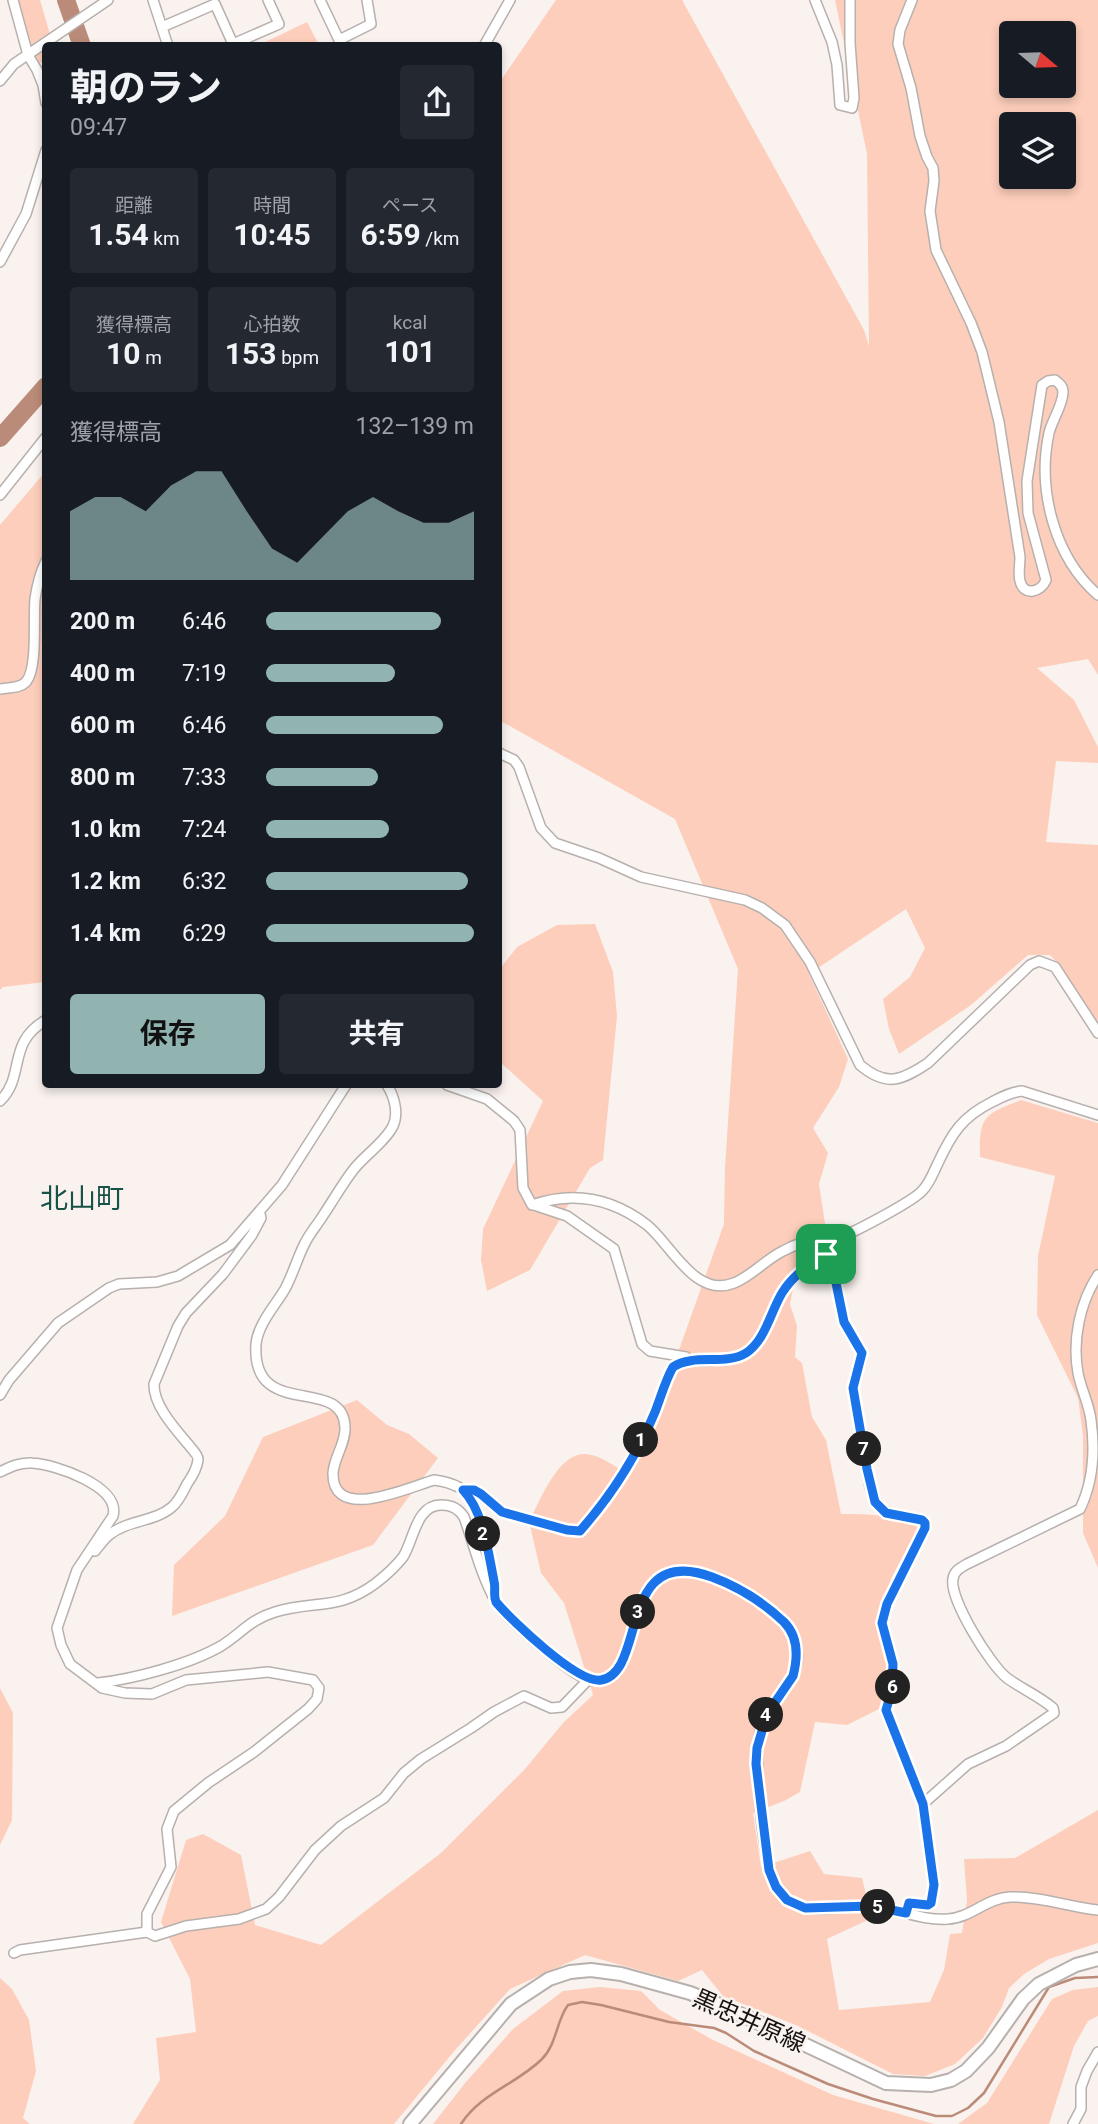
<!DOCTYPE html>
<html lang="ja">
<head>
<meta charset="utf-8">
<style>
	:root { --surface:#171b24; --page:#242831; --text:#f1f3f6; --muted:#9ea1a6; --accent:#92b4b1 }
	body { margin:0; font-family:Roboto,"Noto Sans JP",sans-serif; background:var(--page); color:var(--text); height:100vh; display:flex; flex-direction:column; font-size:26px; white-space:nowrap }
	* { box-sizing:border-box; margin:0 }
	p { font-size:23px; color:var(--muted) }
	.icon { flex:none; width:38px; height:38px; fill:none; stroke:currentColor; stroke-width:2; stroke-linecap:round; stroke-linejoin:round }
	.map { position:relative; flex:1; overflow:hidden }
	.details { position:absolute; left:42px; top:42px; width:460px; height:1046px; display:flex; flex-direction:column; background:var(--surface); border-radius:7px; box-shadow:0 4px 10px #0003 }
	.details>* { flex:none }
	.needle { width:46px; rotate:109deg }
	.fabs { position:absolute; left:999px; top:21px; display:grid; gap:14px }
	.fabs a { display:grid; place-items:center; width:77px; height:77px; border-radius:7px; background:var(--surface); box-shadow:0 4px 10px #0003; font-size:35px }
	.pin { position:absolute; display:grid; place-items:center; width:60px; height:60px; color:#fff; margin:-30px; border-radius:14px; box-shadow:0 4px 10px #0006 }
	.km { position:absolute; width:35px; height:35px; margin:-18px; border-radius:50%; background:#222; color:#fff; font-size:19px; line-height:35px; text-align:center }
	.round { display:grid; place-items:center; flex:none; width:74px; height:74px; border-radius:7px; background:var(--page) }
	.headline { display:flex; align-items:center; justify-content:space-between; height:119px; padding:0 28px }
	h1 { font-size:38px; font-weight:700; line-height:52px }
	.metrics { display:grid; grid-template-columns:repeat(3,1fr); gap:10px; height:119px; padding:7px 28px }
	.metrics div { display:grid; align-content:center; border-radius:7px; background:var(--page); text-align:center }
	.metrics b { font-size:30px; font-weight:700 }
	.metrics small { font-size:19px; font-weight:400 }
	.metrics p { font-size:19px }
	.chart { height:196px; padding:14px 28px }
	.chart p { display:flex; justify-content:space-between }
	.chart svg { width:100%; height:126px; margin-top:7px; fill:var(--accent); opacity:.7 }
	.primary-button { display:flex; gap:14px; margin-top:auto; padding:14px 28px }
	.primary-button a { flex:1; height:80px; border-radius:7px; background:var(--accent); color:#111; font-size:28px; font-weight:700; line-height:80px; text-align:center }
	.primary-button a+a { background:var(--page); color:var(--text) }
	ul { padding:0 28px; list-style:none; font-size:23px }
	li { display:grid; grid-template-columns:112px 84px 1fr; align-items:center; height:52px }
	li i { height:18px; border-radius:9px; background:var(--accent) }
	.map>svg:first-child { display:block }
</style>
</head>
<body>
<div class="map">
<svg width="1098" height="2124" viewBox="0 0 1098 2124">
	<rect width="100%" height="100%" fill="#faf2ef"/>
	<g fill="#fdcebb" fill-rule="evenodd">
		<path d="M17,0h23l13,45 -7,1 -1,17 -7,-1 -8,-18z"/>
		<path d="M556,0h126l182,330 5,16 -2,-192 -32,-154h263v675l-10,-16 -51,9 37,32 24,47v16l-42,-2 -10,81 52,3v178l-40,-60 -8,-8h-22l-57,50 -72,49 -10,-25 -6,-30 27,-22 15,-29 -19,-39 -97,65 39,85 -9,28 -26,41 15,25 -9,31 7,46 -2,17 -27,22 -7,35 7,22 -2,31 7,6 10,54 14,23 15,74c21,0 61,0 77,14l-26,49 -15,43 12,47 -10,42 -32,16 -32,-3 -15,70 -16,9 -31,12 8,54 49,-16 14,23 38,4 10,40 -45,21 12,71 91,-8 14,-32 6,-36 12,-1 5,-32 -3,-42 51,-1 83,-48v133l-49,16 -25,15 -15,14 -7,19 -19,31 -28,26 -30,12 -32,-2 -95,-48 -75,-30 -21,-26 -24,11 -93,-26 -75,34 -54,60 -62,75h-261l27,-44 -4,-42 40,-6 -6,-53 -29,-57 25,-82 17,-6 38,21 14,70 66,20 120,-92 84,-84 38,-46 30,-28 -29,-92 -23,-30 -12,-52c13,-23 31,-75 63,-66 12,3 24,12 34,18l24,-42 74,-207 1,-56 13,-199 -63,-150 -176,-99v-637zM1012,33h52v53h-52zM1012,124h52v53h-52z"/>
		<path d="M307,22l12,23h-60z"/>
		<path d="M45,472v510l-42,5 -3,3v-465z"/>
		<path d="M595,924l18,48 4,44 -14,144 -13,8 -60,102 -43,21 -6,-31 2,-31 60,-128 -44,-40v-91l18,-23 40,-22z"/>
		<path d="M1021,1100l77,23v445l-15,-35v-98l-5,-37 -41,-83 1,-59 17,-80 -75,-19c-1,-42 4,-42 41,-57z"/>
		<path d="M357,1400l30,25 22,9 29,24 -65,87 -201,71 2,-51 51,-49 38,-79z"/>
		<path d="M0,1688l13,25 -1,107 -12,25z"/>
		<path d="M0,1978l12,11 17,31 7,51 -13,47 7,6h-30z"/>
		<path d="M600,1987l41,4 19,19 53,30 120,55 101,29h-501l33,-42 47,-53 50,-38z"/>
		<path d="M1098,1987v29l-10,5 -14,25 -25,78h-91l29,-21 65,-104 21,-9z"/>
	</g>
	<g fill="none" stroke-linecap="round" stroke-linejoin="round">
		<path stroke="#ba8b78" stroke-width="2.5" d="M461,2124c20,-31 56,-40 81,-65 15,-15 14,-38 26,-54l14,-3 19,3 68,17 45,6 12,5 28,18 74,33 45,15 63,17h16l16,-8 16,-15 65,-106 26,-9 23,-1"/>
		<g stroke="#ba8b78" stroke-width="18">
			<path d="M66,0l16,46"/>
			<path d="M0,438l46,-52"/>
		</g>
		<g stroke="#b7b0ad" stroke-width="12">
			<g id="minor">
				<path d="M13,0l15,55 9,15 6,15 3,18"/>
				<path d="M153,0l15,46"/>
				<path d="M320,0l19,40 32,-16 -4,-24"/>
				<path d="M815,0l17,42 5,23 3,40 12,3 2,-10 -4,-55v-43"/>
				<path d="M912,0l-12,30 -2,14 13,44 9,48 7,21 6,11 1,13 -4,30 6,39 35,73 11,29 17,70 21,135c0,7 -2,17 0,24 4,16 21,11 26,-1l-18,-67 -1,-32 15,-96 6,-4 7,-1c4,3 8,6 8,12 0,13 -11,28 -14,41 -12,56 5,124 49,162"/>
				<path d="M162,27l53,-23 18,40 46,-20 -11,-24"/>
				<path d="M484,46l26,-46"/>
				<path d="M0,81l14,-17 94,-64"/>
				<path d="M0,262l26,-48 20,-64"/>
				<path d="M0,495l46,-58"/>
				<path d="M0,689c9,-2 19,0 26,-7 12,-14 7,-64 9,-83 2,-14 5,-26 11,-38"/>
				<path d="M499,753l15,7 5,7 22,61 14,15 44,15 42,19 104,23 17,8 23,17 25,37 50,103c26,22 41,16 68,-2l102,-98 9,-4 16,6 43,66"/>
				<path d="M387,1085c7,11 12,28 6,41 -8,16 -28,29 -39,43 -11,14 -20,30 -30,45 -6,10 -15,20 -20,31 -7,14 -11,29 -19,44 -10,17 -27,35 -29,55 -5,78 87,30 89,83 1,16 -11,30 -12,46 -1,50 74,15 101,7 15,2 31,7 38,20 8,14 27,84 21,96"/>
				<path d="M447,1085l40,14 27,22 6,9 3,58 9,17c41,-14 80,-7 115,20 24,19 48,74 87,58 18,-7 32,-24 49,-32 11,-6 23,-10 35,-12 5,-1 11,1 16,0 13,-2 79,-38 88,-48 8,-8 11,-18 16,-28 14,-30 24,-46 54,-61 10,-5 19,-10 30,-11l76,24"/>
				<path d="M0,1101c26,-25 6,-58 46,-81"/>
				<path d="M534,1205l33,11 47,33 28,95 8,7 36,6 4,4c14,0 48,-1 59,-10 16,-14 22,-39 32,-57 11,-19 27,-29 45,-40"/>
				<path d="M836,1239l-10,15 10,29 8,39 18,31 -9,35 17,99c10,31 23,27 51,33l4,3v5l-38,76 -5,19 11,41 -1,26 -6,20 37,94 11,81 -3,18 -3,2 -19,-2 -3,10"/>
				<path d="M0,1395l9,-15 49,-57 51,-35 10,-4 38,-2 21,-6 52,-31 52,-60 64,-100"/>
				<path d="M0,1472c10,-5 20,-10 32,-9 22,1 89,23 81,53l-36,54 -20,58 4,17 9,19 32,24 23,5 27,1 34,-14 82,-8 45,8 6,8 -2,11 -9,10 -54,43 -46,31 -34,28 -7,18 4,38 -24,47v18"/>
				<path d="M463,1490h11l7,4 20,18 66,18 13,1c32,-35 57,-76 75,-119 6,-15 10,-31 18,-45l15,-6"/>
				<path d="M95,1551c4,-5 9,-12 14,-16 18,-15 46,-13 63,-28 7,-6 11,-15 15,-23 5,-7 10,-16 11,-24 2,-9 -45,-45 -44,-76l24,-58 8,-13 37,-39 29,-39 9,-17 -1,-4"/>
				<path d="M98,1683c36,-4 92,-19 123,-37 21,-13 28,-26 54,-34 40,-12 64,-1 101,-29 9,-7 20,-17 27,-26 11,-17 13,-53 39,-52 10,0 17,4 22,12 10,28 17,58 31,83 8,16 75,74 92,79 9,3 19,2 26,-5 11,-10 15,-31 20,-45 3,-10 5,-23 10,-32 27,-48 83,-17 117,5 25,16 47,42 33,73 -8,21 -28,34 -33,57 -7,29 3,127 15,153 4,9 11,15 20,19 23,11 52,0 77,2 25,3 51,15 76,13 22,-1 39,-21 62,-22 29,-1 60,10 88,13"/>
				<path d="M923,1804l45,-40 38,-18 48,-33 -1,-5c-14,-12 -31,-19 -46,-30 -16,-12 -58,-79 -54,-99 1,-8 7,-11 14,-15l113,-55c13,-27 15,-60 11,-89 -2,-16 -10,-31 -13,-47 -6,-33 2,-71 20,-98"/>
				<path d="M14,1953l6,-3 127,-18 8,4 31,-10 53,-7 27,-10 13,-12 36,-47 26,-24 43,-28 20,-25 17,-14 50,-31 23,-16 30,-16 27,12 11,-1 26,-27"/>
				<path d="M1073,2124l8,-15v-22l6,-16 11,-19"/>
			</g>
		</g>
		<g stroke="#b7b0ad" stroke-width="16">
			<path id="secondary" d="M410,2124l101,-120 38,-25 21,-7 21,-2 30,4 69,19 35,14 161,76 45,2 20,-5 15,-9 22,-23 35,-49 16,-15 37,-19 22,-6"/>
		</g>
		<use href="#minor" stroke="#fff" stroke-width="9"/>
		<use href="#secondary" stroke="#fff" stroke-width="12"/>
	</g>
	<g fill="none" stroke-linecap="round" stroke-linejoin="round">
		<g stroke="#fff" stroke-width="14">
			<path id="route" d="M826,1254l10,29 8,39 18,31 -9,35 14,81 8,33 11,11 36,7 3,3v5l-38,76 -5,19 11,41 -1,26 -6,20 37,94 11,81 -3,18 -3,2 -19,-2 -3,10 -34,-7 -67,2 -18,-8 -11,-13 -7,-17 -13,-106 1,-16 10,-34 26,-38c5,-19 6,-39 -9,-54 -21,-20 -45,-35 -72,-45 -96,-35 -64,95 -111,103 -23,4 -89,-59 -105,-78 -3,-7 0,-13 -2,-21 -6,-29 -10,-69 -31,-91h11l7,4 21,18 65,18 13,1c31,-35 57,-76 75,-119 6,-15 10,-31 18,-45 21,-14 52,-1 73,-14 19,-12 25,-42 36,-60 11,-18 27,-28 44,-39z"/>
		</g>
		<use href="#route" stroke="#1a73e8" stroke-width="9"/>
	</g>
	<g text-anchor="middle" stroke-width="5" stroke-linejoin="round" paint-order="stroke">
		<g font-size="24" fill="#141110" stroke="#faf2ef">
			<text transform="translate(749 2021) rotate(24)" y="8">黒忠井原線</text>
		</g>
		<g font-size="28" fill="#185148" stroke="#faf2ef">
			<text x="82" y="1208">北山町</text>
		</g>
	</g>
</svg>
<div class="fabs">
<a><svg class="needle" viewBox="-14 -14 28 28"><path d="M0-13l5 13h-10z" fill="#e53935"/><path d="M0 13l5-13h-10z" fill="#9ea1a6"/></svg></a>
<a><svg class="icon" aria-label="layers" viewBox="0 0 24 24"><path d="M12 4l9 5-9 5-9-5zM3 14l9 5 9-5"/></svg></a>
</div>
<div class="pin" style="left:826px;top:1254px;background:#1e9e55"><svg class="icon" aria-label="arrive" viewBox="0 0 24 24"><path d="M6 21V4h12l-3 4 3 4H6"/></svg></div>
<b class="km" style="left:641px;top:1440px">1</b>
<b class="km" style="left:483px;top:1534px">2</b>
<b class="km" style="left:638px;top:1612px">3</b>
<b class="km" style="left:766px;top:1715px">4</b>
<b class="km" style="left:878px;top:1907px">5</b>
<b class="km" style="left:893px;top:1687px">6</b>
<b class="km" style="left:864px;top:1449px">7</b>
<section class="details">
<div class="headline"><div><h1>朝のラン</h1><p>09:47</p></div><a class="round"><svg class="icon" aria-label="share" viewBox="0 0 24 24"><path d="M12 15V3M7 8l5-5 5 5M5 13v7h14v-7"/></svg></a></div>
<div class="metrics">
<div><p>距離</p><b>1.54<small> km</small></b></div>
<div><p>時間</p><b>10:45</b></div>
<div><p>ペース</p><b>6:59<small> /km</small></b></div>
</div>
<div class="metrics">
<div><p>獲得標高</p><b>10<small> m</small></b></div>
<div><p>心拍数</p><b>153<small> bpm</small></b></div>
<div><p>kcal</p><b>101</b></div>
</div>
<div class="chart"><p><span>獲得標高</span>132–139 m</p>
<svg viewBox="0 0 160 44" preserveAspectRatio="none"><path d="M0 44V20L10 15L20 15L30 20L40 11L50 6L60 6L70 20L80 33L90 38L100 29L110 20L120 15L130 20L140 24L150 24L160 20V44z"/></svg>
</div>
<ul>
<li><b>200 m</b>6:46<i style="width:84%"></i></li>
<li><b>400 m</b>7:19<i style="width:62%"></i></li>
<li><b>600 m</b>6:46<i style="width:85%"></i></li>
<li><b>800 m</b>7:33<i style="width:54%"></i></li>
<li><b>1.0 km</b>7:24<i style="width:59%"></i></li>
<li><b>1.2 km</b>6:32<i style="width:97%"></i></li>
<li><b>1.4 km</b>6:29<i style="width:100%"></i></li>
</ul>
<div class="primary-button"><a>保存</a><a>共有</a></div>
</section>
</div>
</body>
</html>
